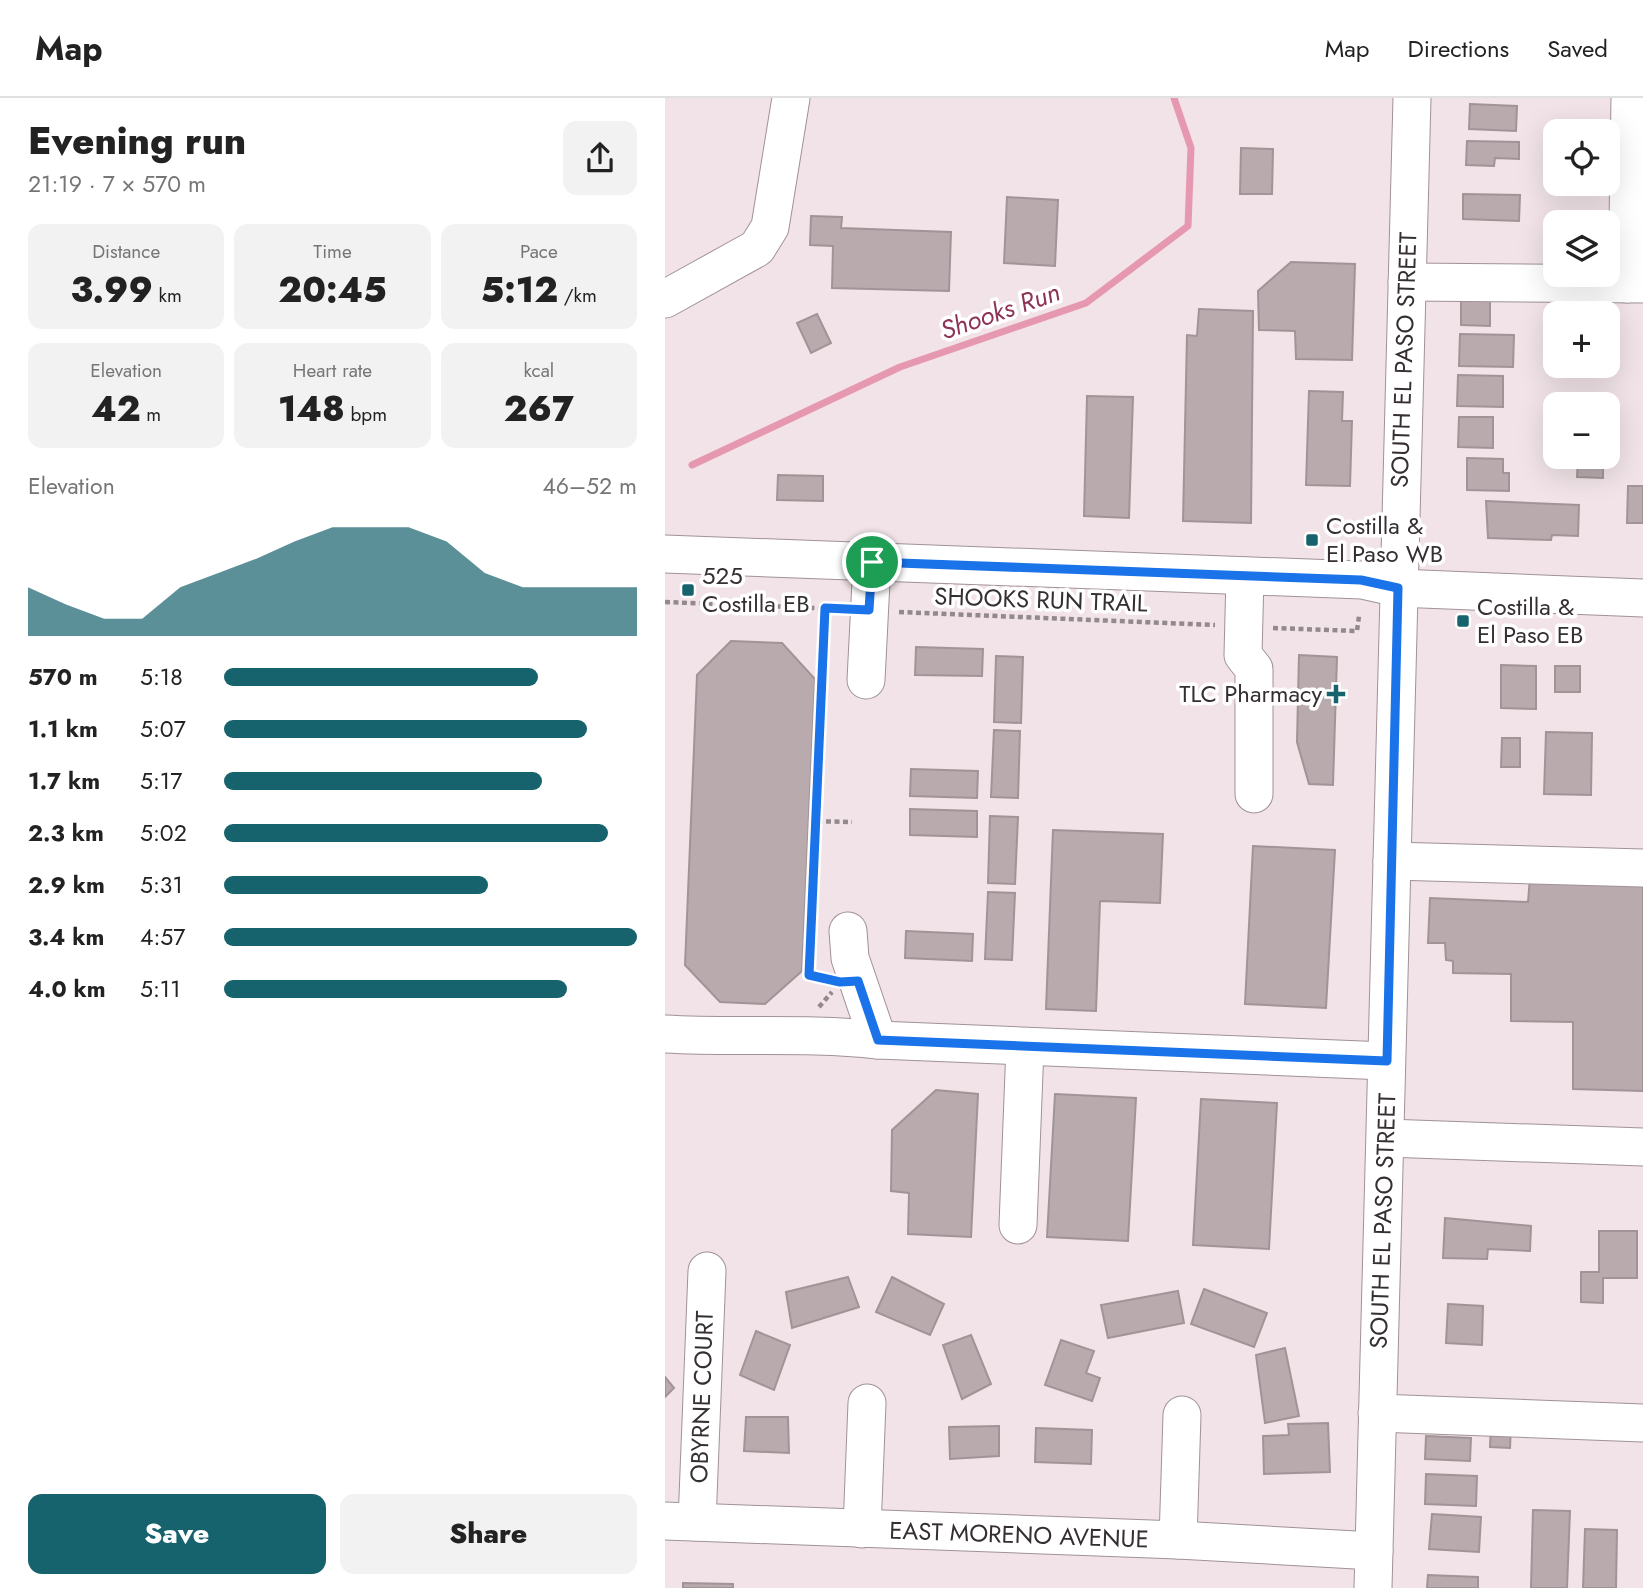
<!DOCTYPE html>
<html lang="en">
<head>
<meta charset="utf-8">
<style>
	:root { --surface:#fff; --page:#f2f2f2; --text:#222; --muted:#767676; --line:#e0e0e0; --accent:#16626d }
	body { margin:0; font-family:Jost,sans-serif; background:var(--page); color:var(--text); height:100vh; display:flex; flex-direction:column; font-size:26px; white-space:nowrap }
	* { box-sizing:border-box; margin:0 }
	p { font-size:23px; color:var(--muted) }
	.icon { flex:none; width:38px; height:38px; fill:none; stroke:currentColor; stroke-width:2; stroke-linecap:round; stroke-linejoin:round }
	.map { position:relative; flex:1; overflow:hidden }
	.panel { display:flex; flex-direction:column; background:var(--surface); width:665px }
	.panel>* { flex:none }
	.tools { position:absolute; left:878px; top:21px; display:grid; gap:14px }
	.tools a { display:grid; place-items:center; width:77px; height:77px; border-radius:14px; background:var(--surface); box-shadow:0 7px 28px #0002; font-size:35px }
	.pin { position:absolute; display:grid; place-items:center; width:60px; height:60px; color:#fff; margin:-30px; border:4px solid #fff; border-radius:50%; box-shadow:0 2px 7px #0007 }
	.round { display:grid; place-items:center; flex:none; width:74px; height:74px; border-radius:14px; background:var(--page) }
	.headline { display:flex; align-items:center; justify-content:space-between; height:119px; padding:0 28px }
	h1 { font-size:38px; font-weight:800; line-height:52px }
	.stats { display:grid; grid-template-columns:repeat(3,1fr); gap:10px; height:119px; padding:7px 28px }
	.stats div { display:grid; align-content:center; border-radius:14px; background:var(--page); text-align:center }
	.stats b { font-size:35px; font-weight:800 }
	.stats small { font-size:19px; font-weight:400 }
	.stats p { font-size:19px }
	.chart { height:196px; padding:14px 28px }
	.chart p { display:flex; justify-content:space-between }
	.chart svg { width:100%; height:126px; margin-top:7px; fill:var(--accent); opacity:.7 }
	.primary-button { display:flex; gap:14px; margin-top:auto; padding:14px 28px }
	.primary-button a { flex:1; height:80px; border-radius:14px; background:var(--accent); color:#fff; font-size:28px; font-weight:800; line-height:80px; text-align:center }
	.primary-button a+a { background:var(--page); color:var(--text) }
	ul { padding:0 28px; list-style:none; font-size:23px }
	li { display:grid; grid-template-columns:112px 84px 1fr; align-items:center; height:52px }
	li i { height:18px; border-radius:9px; background:var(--accent) }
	header { display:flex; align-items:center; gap:42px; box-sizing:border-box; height:98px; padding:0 35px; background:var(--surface); border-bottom:2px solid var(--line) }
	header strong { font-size:33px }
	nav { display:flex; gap:38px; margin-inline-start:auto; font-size:24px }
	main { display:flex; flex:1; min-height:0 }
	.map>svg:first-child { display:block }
</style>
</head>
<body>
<header>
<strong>Map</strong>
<nav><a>Map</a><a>Directions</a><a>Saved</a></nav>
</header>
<main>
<section class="panel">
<div class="headline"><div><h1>Evening run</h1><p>21:19 · 7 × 570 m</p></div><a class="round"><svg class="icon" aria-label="share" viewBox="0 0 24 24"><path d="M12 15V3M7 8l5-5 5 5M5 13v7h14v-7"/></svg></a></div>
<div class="stats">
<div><p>Distance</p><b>3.99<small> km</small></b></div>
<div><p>Time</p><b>20:45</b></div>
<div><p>Pace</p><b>5:12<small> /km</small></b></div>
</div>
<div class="stats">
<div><p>Elevation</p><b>42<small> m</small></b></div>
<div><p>Heart rate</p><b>148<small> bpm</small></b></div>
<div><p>kcal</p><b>267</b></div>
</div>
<div class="chart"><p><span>Elevation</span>46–52 m</p>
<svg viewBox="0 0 160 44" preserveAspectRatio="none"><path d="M0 44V27L10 33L20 38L30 38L40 27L50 22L60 17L70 11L80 6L90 6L100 6L110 11L120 22L130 27L140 27L150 27L160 27V44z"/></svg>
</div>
<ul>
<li><b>570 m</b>5:18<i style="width:76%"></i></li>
<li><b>1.1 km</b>5:07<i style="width:88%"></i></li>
<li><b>1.7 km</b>5:17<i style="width:77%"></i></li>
<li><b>2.3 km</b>5:02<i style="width:93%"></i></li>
<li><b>2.9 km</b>5:31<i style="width:64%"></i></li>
<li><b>3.4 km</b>4:57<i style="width:100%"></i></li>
<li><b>4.0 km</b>5:11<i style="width:83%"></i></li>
</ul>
<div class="primary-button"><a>Save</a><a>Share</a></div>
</section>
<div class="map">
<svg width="978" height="1490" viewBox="0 0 978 1490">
	<rect width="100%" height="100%" fill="#f1e3e7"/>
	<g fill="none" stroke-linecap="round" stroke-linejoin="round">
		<path stroke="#e698b0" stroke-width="7" d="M27,367l208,-98 186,-64 102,-77 3,-78 -17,-50"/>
	</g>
	<g fill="#b8aaad" stroke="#a19497" stroke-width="2">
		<path d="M805,6l47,2 -1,25 -47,-2z"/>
		<path d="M802,43l52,1v17l-24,-1 -1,8 -28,-1z"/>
		<path d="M576,50l32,1 -1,45h-32z"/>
		<path d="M798,96l57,1 -1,26 -56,-2z"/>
		<path d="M342,99l51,3 -3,66 -51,-3z"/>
		<path d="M146,118l31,1 -1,11 110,4 -2,59 -117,-3 1,-42 -23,-1z"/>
		<path d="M626,164l64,2 -3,96 -56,-1 -1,-28 -36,-1 -1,-39z"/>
		<path d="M796,197l29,1v30l-29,-1z"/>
		<path d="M534,211l54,2 -2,212 -68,-2 4,-186 10,1z"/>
		<path d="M152,216l14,29 -20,10 -14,-30z"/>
		<path d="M795,236l54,1 -1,32 -54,-1z"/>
		<path d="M793,277l45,1v31l-46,-1z"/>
		<path d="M644,293l34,1 -1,29h10l-2,65 -44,-1z"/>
		<path d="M422,298l46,1 -4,121 -45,-2z"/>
		<path d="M794,319h34v31l-35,-1z"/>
		<path d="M802,360l36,1v14h6v18l-42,-1z"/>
		<path d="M913,361l25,2v17l-26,-1z"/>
		<path d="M113,377l45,1v25l-46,-1z"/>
		<path d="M963,388h15v37h-16z"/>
		<path d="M821,403l93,4 -1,31 -26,-1 -1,5 -63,-2z"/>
		<path d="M66,543l51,2 33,36 -13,292 -37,33 -45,-2 -35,-37 12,-290z"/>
		<path d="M251,549l67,2 -1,27 -67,-1z"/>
		<path d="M634,557l38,2 -4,128 -24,-1 -12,-42z"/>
		<path d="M331,558l27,1 -2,66 -27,-1z"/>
		<path d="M836,567l35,1v43l-35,-1z"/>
		<rect x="890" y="568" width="25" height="26"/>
		<path d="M329,632l26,1 -2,67 -27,-1z"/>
		<path d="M881,634l46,1 -1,62 -47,-1z"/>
		<path d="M837,640h18v29h-19z"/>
		<path d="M246,671l67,2 -1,27 -67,-2z"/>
		<path d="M245,711l67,2v26l-67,-2z"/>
		<path d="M325,718l28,1 -3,67 -27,-1z"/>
		<path d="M388,732l110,4 -3,69 -60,-2 -4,110 -50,-2z"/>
		<path d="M588,748l82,4 -9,158 -81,-4z"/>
		<path d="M865,779l113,5v209l-70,-2v-67l-62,-1v-47l-58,-1v-12l-7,-1 -1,-17h-17l2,-45 98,4z"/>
		<path d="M323,794l27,1 -3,67 -27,-1z"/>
		<path d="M241,833l67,3 -1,27 -67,-3z"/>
		<path d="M271,992l42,4 -7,143 -63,-3 1,-41 -18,-2 1,-61z"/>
		<path d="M390,996l81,4 -8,143 -81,-4z"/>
		<path d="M536,1001l76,4 -8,146 -76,-4z"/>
		<path d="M780,1120l86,8 -1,25 -42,-2 -1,10 -44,-1z"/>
		<path d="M934,1133h38v47h-34v25l-22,-1v-30h18z"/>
		<path d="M183,1179l11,30 -67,21 -6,-36z"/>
		<path d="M227,1179l52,27 -14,31 -54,-23z"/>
		<path d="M539,1191l63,24 -13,34 -63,-23z"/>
		<path d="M513,1193l6,32 -76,15 -7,-33z"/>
		<path d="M783,1206l35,2 -1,39 -36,-2z"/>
		<path d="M91,1233l34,14 -16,45 -34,-15z"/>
		<path d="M306,1237l20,49 -29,15 -19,-54z"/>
		<path d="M396,1242l33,11 -8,22 14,5 -8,23 -47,-16z"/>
		<path d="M620,1250l14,68 -34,7 -9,-68z"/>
		<path d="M0,1279l9,11 -9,9z"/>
		<path d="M81,1319h42l1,36 -45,-2z"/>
		<path d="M663,1325l2,49 -66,2 -1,-38 26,-1 -1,-11z"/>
		<path d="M826,1327l20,1 -1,22 -20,-1z"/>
		<path d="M334,1328v30l-49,3 -1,-32z"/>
		<path d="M371,1330l56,2 -1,34 -56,-2z"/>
		<path d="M761,1338l45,2 -1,23 -45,-2z"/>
		<path d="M761,1376l51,2 -1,30 -51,-2z"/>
		<path d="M868,1412l37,1 -3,77h-36z"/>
		<path d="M767,1416l49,3 -2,35 -50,-3z"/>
		<path d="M920,1431l32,1 -1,58h-33z"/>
		<path d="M763,1477l50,2v11h-51z"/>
		<path d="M18,1485l50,1v4h-50z"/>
	</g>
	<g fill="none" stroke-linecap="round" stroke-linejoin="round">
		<g stroke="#a09296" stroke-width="39">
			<g id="minor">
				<path d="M742,184l236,2"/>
				<path d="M962,186l3,-186"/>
				<path d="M0,201l92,-51 13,-21 21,-129"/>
				<path d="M0,456l697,26 36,8 245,10"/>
				<path d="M580,478l-2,79 11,14v125"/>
				<path d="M201,582l6,-118"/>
				<path d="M727,763l251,7"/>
				<path d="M183,833l2,27 28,82"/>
				<path d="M0,936c72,4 142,-2 213,6l508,21"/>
				<path d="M721,1040l257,9"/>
				<path d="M353,1127l7,-178"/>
				<path d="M712,1315l266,10"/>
				<path d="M0,1423l513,19 196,11"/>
				<path d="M32,1424l10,-251"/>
				<path d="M197,1431l5,-126"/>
				<path d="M513,1442l4,-125"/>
				<path d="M708,1490l39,-1490"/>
			</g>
		</g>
		<g stroke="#93898c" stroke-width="4.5" stroke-dasharray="5 3.5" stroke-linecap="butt">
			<path d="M0,504l176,7"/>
			<path d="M160,510l-17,367 18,4"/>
			<path d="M234,514l316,13"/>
			<path d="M608,530l84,3 2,-15"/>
			<path d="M144,723l43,1"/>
			<path d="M154,909l13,-15"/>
		</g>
		<use href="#minor" stroke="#fff" stroke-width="37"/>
	</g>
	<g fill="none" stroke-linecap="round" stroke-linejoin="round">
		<g stroke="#fff" stroke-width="14">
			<path id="route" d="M207,464l489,18 37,8 -11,473 -509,-21 -20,-59 -18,1 -31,-7 16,-367 44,2z"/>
		</g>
		<use href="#route" stroke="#1a73e8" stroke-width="9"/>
	</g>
	<g fill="#16626d" stroke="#fff" stroke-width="2.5">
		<rect x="640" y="435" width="14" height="14" rx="3.5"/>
		<rect x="16" y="485" width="14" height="14" rx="3.5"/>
		<rect x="791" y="516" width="14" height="14" rx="3.5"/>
		<path d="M667.5 585.5h7v7h7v7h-7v7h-7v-7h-7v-7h7z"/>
	</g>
	<g text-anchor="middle" stroke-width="7" stroke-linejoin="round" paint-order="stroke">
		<g font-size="24" fill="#352f31" stroke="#fff">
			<text transform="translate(739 262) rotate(-88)" y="8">SOUTH EL PASO STREET</text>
			<text transform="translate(376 502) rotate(2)" y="8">SHOOKS RUN TRAIL</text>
			<text transform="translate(718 1123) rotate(-88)" y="8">SOUTH EL PASO STREET</text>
			<text transform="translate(37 1299) rotate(-88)" y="8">OBYRNE COURT</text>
			<text transform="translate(354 1437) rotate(2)" y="8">EAST MORENO AVENUE</text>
		</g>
		<g font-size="24" fill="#352f31" stroke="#fff" text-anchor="start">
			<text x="661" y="436">Costilla &amp;<tspan x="661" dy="28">El Paso WB</tspan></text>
			<text x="37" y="486">525<tspan x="37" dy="28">Costilla EB</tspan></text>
			<text x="812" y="517">Costilla &amp;<tspan x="812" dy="28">El Paso EB</tspan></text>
			<text x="657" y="604" text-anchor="end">TLC Pharmacy</text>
		</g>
		<g font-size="26" font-style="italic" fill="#8d3356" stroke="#fff">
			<text transform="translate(335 213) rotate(-19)" y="9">Shooks Run</text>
		</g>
	</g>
</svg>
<div class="tools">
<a><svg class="icon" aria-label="locate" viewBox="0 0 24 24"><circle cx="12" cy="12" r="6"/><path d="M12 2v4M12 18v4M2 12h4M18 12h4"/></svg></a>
<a><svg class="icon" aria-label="layers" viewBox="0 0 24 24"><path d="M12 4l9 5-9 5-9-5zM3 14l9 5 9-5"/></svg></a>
<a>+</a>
<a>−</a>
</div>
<div class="pin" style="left:207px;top:464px;background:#1e9e55"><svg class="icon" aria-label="arrive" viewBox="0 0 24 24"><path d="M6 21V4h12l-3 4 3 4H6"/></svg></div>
</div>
</main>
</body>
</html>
